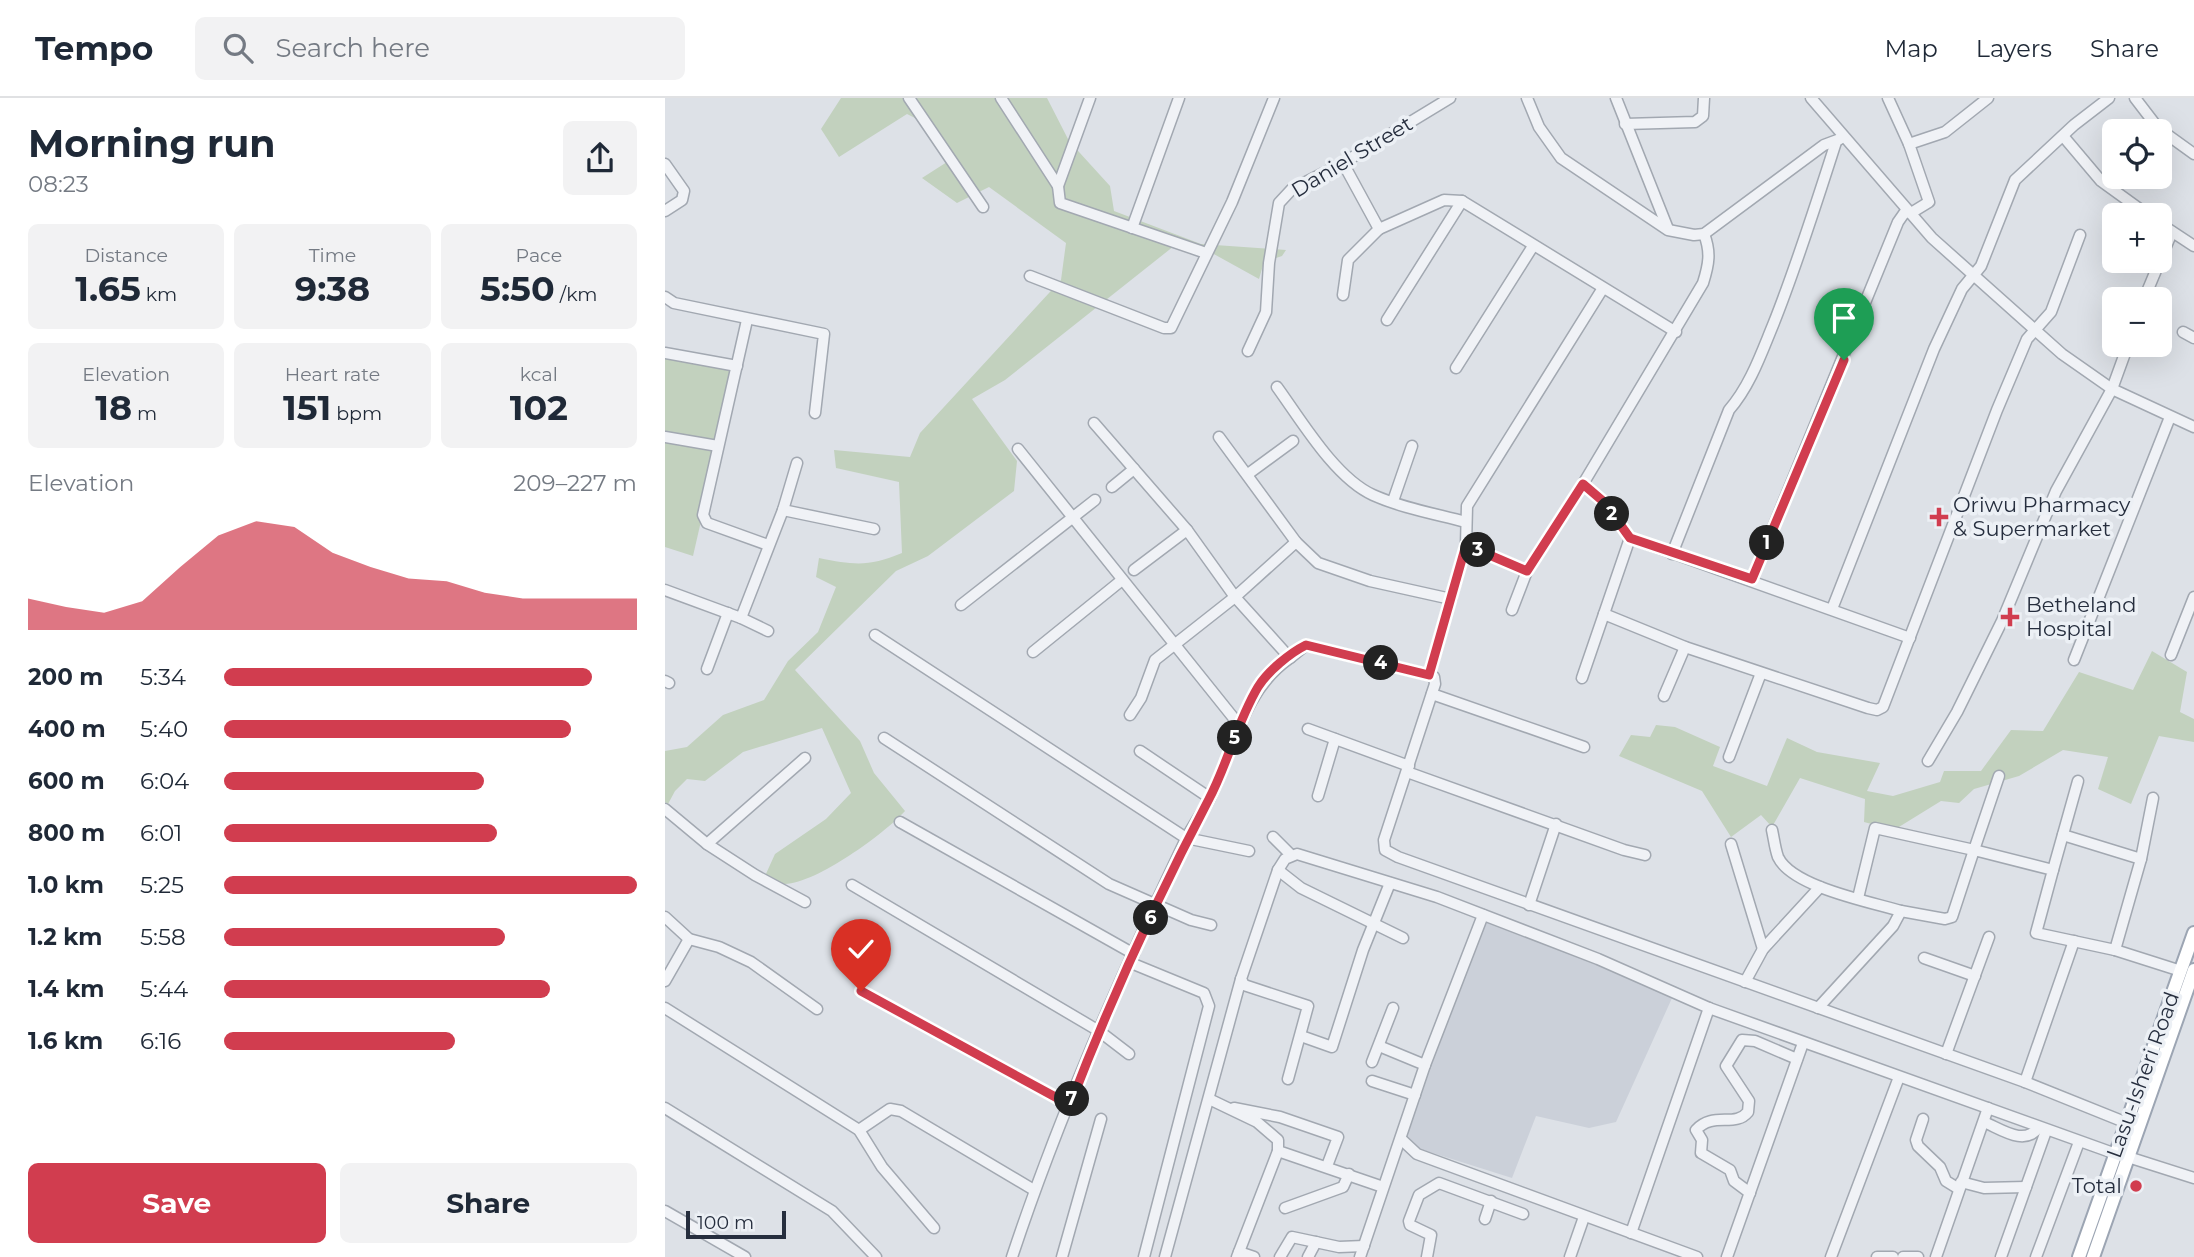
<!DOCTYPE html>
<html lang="en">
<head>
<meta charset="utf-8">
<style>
	:root { --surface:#fff; --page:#f2f2f3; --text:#1f2937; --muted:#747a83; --line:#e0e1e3; --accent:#d13d4f }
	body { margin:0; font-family:Montserrat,sans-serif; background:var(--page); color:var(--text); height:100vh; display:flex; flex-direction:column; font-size:26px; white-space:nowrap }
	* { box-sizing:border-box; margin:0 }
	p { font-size:23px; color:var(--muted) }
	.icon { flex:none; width:38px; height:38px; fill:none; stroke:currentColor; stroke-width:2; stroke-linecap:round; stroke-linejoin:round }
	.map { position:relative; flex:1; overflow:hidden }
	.sheet { display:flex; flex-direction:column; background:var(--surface); width:665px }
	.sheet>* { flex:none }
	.tools { position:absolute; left:1437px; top:21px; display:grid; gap:14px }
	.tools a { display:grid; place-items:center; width:70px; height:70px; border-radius:10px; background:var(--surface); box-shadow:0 7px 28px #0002; font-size:35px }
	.scale { position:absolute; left:21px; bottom:18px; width:100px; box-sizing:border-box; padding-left:7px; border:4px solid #262e3e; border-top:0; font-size:19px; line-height:24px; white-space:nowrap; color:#262e3e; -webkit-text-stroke:5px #ecf0f5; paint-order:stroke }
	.pin { position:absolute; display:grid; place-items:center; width:60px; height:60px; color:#fff; margin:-72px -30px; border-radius:50% 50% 50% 0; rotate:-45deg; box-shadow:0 0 7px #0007 }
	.pin .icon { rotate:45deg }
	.km { position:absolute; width:35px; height:35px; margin:-18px; border-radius:50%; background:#222; color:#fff; font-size:19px; line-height:35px; text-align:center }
	.round { display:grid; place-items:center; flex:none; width:74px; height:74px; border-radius:10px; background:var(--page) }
	.head { display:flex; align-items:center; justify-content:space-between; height:119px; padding:0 28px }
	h1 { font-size:38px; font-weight:700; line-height:52px }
	.stats { display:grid; grid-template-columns:repeat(3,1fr); gap:10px; height:119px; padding:7px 28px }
	.stats div { display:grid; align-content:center; border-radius:10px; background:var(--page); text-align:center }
	.stats b { font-size:35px; font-weight:700 }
	.stats small { font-size:19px; font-weight:400 }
	.stats p { font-size:19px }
	.chart { height:196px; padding:14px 28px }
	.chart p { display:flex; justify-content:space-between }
	.chart svg { width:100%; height:126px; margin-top:7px; fill:var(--accent); opacity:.7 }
	.action { display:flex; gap:14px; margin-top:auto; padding:14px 28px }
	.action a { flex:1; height:80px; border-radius:10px; background:var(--accent); color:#fff; font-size:28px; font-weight:700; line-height:80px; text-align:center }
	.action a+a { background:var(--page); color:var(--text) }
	ul { padding:0 28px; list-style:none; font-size:23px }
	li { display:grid; grid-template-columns:112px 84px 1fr; align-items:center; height:52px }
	li i { height:18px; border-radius:9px; background:var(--accent) }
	header { display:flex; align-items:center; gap:42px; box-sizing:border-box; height:98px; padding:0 35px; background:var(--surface); border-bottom:2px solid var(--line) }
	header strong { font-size:33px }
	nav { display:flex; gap:38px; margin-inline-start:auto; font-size:24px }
	.search { width:490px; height:63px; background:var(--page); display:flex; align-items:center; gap:18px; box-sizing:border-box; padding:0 24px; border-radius:10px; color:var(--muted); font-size:26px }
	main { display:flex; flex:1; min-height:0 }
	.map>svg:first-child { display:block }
</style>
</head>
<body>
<header>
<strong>Tempo</strong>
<div class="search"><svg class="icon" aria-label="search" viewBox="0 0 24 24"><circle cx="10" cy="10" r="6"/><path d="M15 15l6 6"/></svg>Search here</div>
<nav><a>Map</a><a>Layers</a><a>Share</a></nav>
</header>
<main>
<section class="sheet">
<div class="head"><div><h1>Morning run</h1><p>08:23</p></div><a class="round"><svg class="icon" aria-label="share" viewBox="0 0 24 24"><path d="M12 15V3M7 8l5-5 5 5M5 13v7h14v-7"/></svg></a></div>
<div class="stats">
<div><p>Distance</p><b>1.65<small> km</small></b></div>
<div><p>Time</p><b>9:38</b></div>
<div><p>Pace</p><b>5:50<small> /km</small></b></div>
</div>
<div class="stats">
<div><p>Elevation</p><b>18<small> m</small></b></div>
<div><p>Heart rate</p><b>151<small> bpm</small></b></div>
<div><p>kcal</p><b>102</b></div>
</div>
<div class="chart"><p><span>Elevation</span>209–227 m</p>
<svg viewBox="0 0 160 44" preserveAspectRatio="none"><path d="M0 44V33L10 36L20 38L30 34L40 22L50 11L60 6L70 8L80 17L90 22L100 26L110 27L120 31L130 33L140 33L150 33L160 33V44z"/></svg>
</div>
<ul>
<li><b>200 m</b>5:34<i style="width:89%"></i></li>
<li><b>400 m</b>5:40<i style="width:84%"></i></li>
<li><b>600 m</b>6:04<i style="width:63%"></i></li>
<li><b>800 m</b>6:01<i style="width:66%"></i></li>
<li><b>1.0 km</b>5:25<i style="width:100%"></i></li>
<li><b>1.2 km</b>5:58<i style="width:68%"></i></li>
<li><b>1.4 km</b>5:44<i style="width:79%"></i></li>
<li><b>1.6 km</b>6:16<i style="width:56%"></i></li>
</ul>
<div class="action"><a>Save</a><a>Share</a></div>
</section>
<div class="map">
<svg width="1529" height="1159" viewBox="0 0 1529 1159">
	<rect width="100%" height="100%" fill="#dde1e7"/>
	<path fill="#cbd0d9" d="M833,820l179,69 -61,135 -27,6 -53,-12 -24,62 -95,-30 -10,-10 1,-14 38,-104 42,-101z"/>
	<g fill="#c2d1be">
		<path d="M176,0h206l22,43 41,45 4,25 87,33 85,6 -4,6 -18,6 -5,17 -47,-26 -38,-7 -169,134 -33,19 45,62 -3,30 -86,65 -32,15 -101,99 65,71 14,32 31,38c-21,23 -88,72 -120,73 -6,0 -14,-6 -20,-8l10,-22 51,-35 25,-26 -29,-65 -79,24 -38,29 -18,-2 -12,12 -7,13 -3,-2v-51l22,-4 36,-32 41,-15 24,-39 30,-29 18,-45 -20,-10 3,-19c35,7 50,9 83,-5l-3,-71 -63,-14 -2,-18 76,7 10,-24 141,-153 5,-37 -77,-56 -32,16 -35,-25 25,-16 -24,-40 -16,-8 -68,43 -18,-28z"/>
		<path d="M0,256l72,10 -44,192 -28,-9z"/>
		<path d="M1487,553l35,21 -7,40 14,7v23l-35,-6 -28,68 -33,-15 10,-32 -45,-7 -44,26 -45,13 -15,14 -18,-2 -47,29 -30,-8 1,-23 -65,-21 -28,49 -11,-12 -30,22 -29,-46 -83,-35 12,-21 19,2 6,-12 19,2 45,20 -7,19 54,20 20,-48 30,14 63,11 -13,28 26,5 47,-14 4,-11h37l30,-41 32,1 36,-59 54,18z"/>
	</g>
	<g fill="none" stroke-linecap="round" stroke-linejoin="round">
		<g stroke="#a2a8b1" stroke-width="13">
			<g id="minor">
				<path d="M244,0l74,109"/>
				<path d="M336,0l57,88"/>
				<path d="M425,0l-32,88 2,17 146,50"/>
				<path d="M862,0l12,29 22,31 107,72 26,5 10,-1 120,-89 16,-6"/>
				<path d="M951,0l52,131"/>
				<path d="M1146,0l121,140 130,116 50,35 82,38"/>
				<path d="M1223,0l21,46"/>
				<path d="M1470,0l23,30 36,26"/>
				<path d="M960,26l70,-2 8,-6 1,-18"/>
				<path d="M1398,38l38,45 47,34"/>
				<path d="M678,65l36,66 -31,31 -5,35"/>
				<path d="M0,66l19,27 -2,9 -17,11"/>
				<path d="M1494,125l35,23"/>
				<path d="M467,130l47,-130"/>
				<path d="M714,131l65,-29 18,1 214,131"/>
				<path d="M365,178l134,52h7l61,-126 42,-104"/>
				<path d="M938,190l-136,218 -1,39 -37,130 5,2 1,7 -51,156 1,10 13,7 627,225 102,41"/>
				<path d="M0,199l9,6 150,31 -9,79"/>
				<path d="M1479,201l28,-67"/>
				<path d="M82,222l-44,195 4,8 61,22"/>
				<path d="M722,222l75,-119"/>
				<path d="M1518,234l11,6"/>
				<path d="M583,253l18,-39 3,-49 10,-60 13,-14 51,-26 107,-65"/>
				<path d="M0,255l72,13"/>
				<path d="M791,270l77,-122"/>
				<path d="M612,289c24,33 58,91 96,108 29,13 63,19 93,27"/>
				<path d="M429,325l93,107 48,67 55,61 16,-13 123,30"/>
				<path d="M0,339l53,9"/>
				<path d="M554,339l77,105"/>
				<path d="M353,351l222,277"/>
				<path d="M583,376l45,-33"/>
				<path d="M918,386l21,18 26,36 280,100"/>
				<path d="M447,389l22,-18"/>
				<path d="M728,403l19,-55"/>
				<path d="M118,412l91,19"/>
				<path d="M801,447l61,26"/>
				<path d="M1007,456l57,-144c21,-24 32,-56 44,-85 24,-60 43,-121 63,-183"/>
				<path d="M469,472l53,-40"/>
				<path d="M1087,481l146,-357 7,-10 6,1 18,-11 -20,-58 36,-12 43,-34"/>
				<path d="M0,492l76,28 42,-108 14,-47"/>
				<path d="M296,507l134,-105"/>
				<path d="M1167,511l102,-260 28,-60 19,-23 34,-86 59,-55 35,-27"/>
				<path d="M847,512l15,-39 56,-87 120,-201c6,-19 8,-31 1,-49"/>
				<path d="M939,516l81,33 183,61 9,2 6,-3 114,-297 30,-71 24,-27 29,-77"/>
				<path d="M76,520l27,13"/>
				<path d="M210,537l311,203 63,13"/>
				<path d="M368,554l89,-72"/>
				<path d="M1506,557l23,-58"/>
				<path d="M1409,562l96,-243"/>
				<path d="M42,571l21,-56"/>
				<path d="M917,580l48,-140"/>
				<path d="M0,583l4,2"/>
				<path d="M767,596l152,53"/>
				<path d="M999,598l21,-49"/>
				<path d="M465,617l11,-17 14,-38 80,-63 61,-55 22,21 52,18 81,18"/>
				<path d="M643,631l101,37"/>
				<path d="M219,640l225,146 82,36 20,5"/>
				<path d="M475,653l70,47"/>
				<path d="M1064,659l32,-84"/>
				<path d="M1263,663l29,-49 45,-91 54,-130 56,-102 16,-44"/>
				<path d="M742,674l217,78 21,5"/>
				<path d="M653,698l17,-57"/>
				<path d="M0,711l42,35 98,-86"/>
				<path d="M235,724l234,132"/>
				<path d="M1107,732c2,9 3,19 6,27 14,30 93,45 123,54"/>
				<path d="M1398,737l78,24"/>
				<path d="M608,739l18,18"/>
				<path d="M42,746l48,31 50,27"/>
				<path d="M1066,746l32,105"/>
				<path d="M613,772l23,18 102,50"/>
				<path d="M1388,772l25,-89"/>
				<path d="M187,787l247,146 30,23"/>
				<path d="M1193,800l17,-70 99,22 25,-74"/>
				<path d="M864,807l27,-81"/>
				<path d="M0,819l24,22 30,8 32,15 66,47"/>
				<path d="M1450,852l26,-91 12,-61"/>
				<path d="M1259,860l51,18"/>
				<path d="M466,865l73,30 5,13 -65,251"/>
				<path d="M0,883l24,-42"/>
				<path d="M1080,884l18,-33 57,-62"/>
				<path d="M196,893l209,114"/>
				<path d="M0,910l194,122 23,37 52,61"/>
				<path d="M1153,910l75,-82 8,-15 44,8 7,-2 22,-67 79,20 -17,63 79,17 66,21"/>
				<path d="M636,938l31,11 31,-97 27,-67"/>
				<path d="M714,948l46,19"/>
				<path d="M1281,956l43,-117"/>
				<path d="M707,964l21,-54"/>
				<path d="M623,981l20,-73 -64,-21 -3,-6 37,-109 7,-11 12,-5 140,43 161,62 111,49 407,146"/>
				<path d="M707,983l43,14"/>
				<path d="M1360,984l49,-141"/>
				<path d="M544,1001l48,23 21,18v11l105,36"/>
				<path d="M0,1010l167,103 44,46"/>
				<path d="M569,1010l46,9 58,20 -11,29"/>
				<path d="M1258,1021l-7,21 2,6 22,21 6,14 13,8"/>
				<path d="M1319,1024c17,7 41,25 55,5"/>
				<path d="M194,1032l31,-21 11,2 133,79"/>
				<path d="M736,1041l16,15 280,103"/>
				<path d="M1463,1059l66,21"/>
				<path d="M1296,1084l23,6 42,-1"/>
				<path d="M1085,1095l-16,-12 -4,-11 -29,-17 1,-13 -6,-10c17,-19 39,-2 52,-18l1,-11 -23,-35 16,-26 13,1 42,18"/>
				<path d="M620,1110l58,-21 6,-13"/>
				<path d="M0,1113l80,46"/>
				<path d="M820,1121l6,-18"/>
				<path d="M966,1135l78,-225"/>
				<path d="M574,1154l15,5"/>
				<path d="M347,1159c47,-142 109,-282 174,-418 7,-14 17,-27 24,-41 25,-50 32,-107 80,-140"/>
				<path d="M397,1159l39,-138"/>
				<path d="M500,1159l76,-278"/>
				<path d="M572,1159l41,-106"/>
				<path d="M615,1159l12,-20 47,10 25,-1"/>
				<path d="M643,1159l8,-15"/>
				<path d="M695,1159l65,-192 58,-150"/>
				<path d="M762,1159l4,-22 -21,-10 -1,-4 10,-26 20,-12 84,31"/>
				<path d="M905,1159l14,-40"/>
				<path d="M1062,1159l76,-214"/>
				<path d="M1166,1159l68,-180"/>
				<path d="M1212,1159h16"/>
				<path d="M1238,1159h15"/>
				<path d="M1271,1159l52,-149"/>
				<path d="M1336,1159l45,-126"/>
				<path d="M1371,1159l43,-115"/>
			</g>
		</g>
		<g stroke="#9ca5b3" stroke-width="16">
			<g id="major">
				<path d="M1414,1159l115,-324"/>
				<path d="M1428,1159l101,-287"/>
			</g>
		</g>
		<use href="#minor" stroke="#f0f2f6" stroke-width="10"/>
		<use href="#major" stroke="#fff" stroke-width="12"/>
	</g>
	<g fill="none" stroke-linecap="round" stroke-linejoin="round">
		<g stroke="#fff" stroke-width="14">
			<path id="route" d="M196,893l209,114c40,-104 87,-207 139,-306 19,-36 28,-77 49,-112 10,-16 32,-34 48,-42l123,30 37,-130 61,26 56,-87 21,18 26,36 122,41 92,-219"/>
		</g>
		<use href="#route" stroke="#d13d4f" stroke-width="9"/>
	</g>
	<g fill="#d13d4f" stroke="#ecf0f5" stroke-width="2.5">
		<path d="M1270.5 408.5h7v7h7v7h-7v7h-7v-7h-7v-7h7z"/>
		<path d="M1341.5 508.5h7v7h7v7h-7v7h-7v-7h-7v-7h7z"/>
		<circle cx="1471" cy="1088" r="7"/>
	</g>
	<g text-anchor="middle" stroke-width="7" stroke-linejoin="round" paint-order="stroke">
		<g font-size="21" fill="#262e3e" stroke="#ecf0f5">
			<text transform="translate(687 59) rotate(-31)" y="7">Daniel Street</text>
			<text transform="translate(1478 977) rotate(-70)" y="7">Lasu-Isheri Road</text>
		</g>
		<g font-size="21" fill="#262e3e" stroke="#ecf0f5" text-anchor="start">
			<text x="1288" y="414">Oriwu Pharmacy<tspan x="1288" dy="24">&amp; Supermarket</tspan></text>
			<text x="1361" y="514">Betheland<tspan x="1361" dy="24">Hospital</tspan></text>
			<text x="1457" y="1095" text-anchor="end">Total</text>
		</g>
	</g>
</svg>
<div class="tools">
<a><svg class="icon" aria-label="locate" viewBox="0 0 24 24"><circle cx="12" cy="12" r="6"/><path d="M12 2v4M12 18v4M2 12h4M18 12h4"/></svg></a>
<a>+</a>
<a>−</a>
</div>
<div class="scale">100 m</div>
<div class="pin" style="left:1179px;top:262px;background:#1e9e55"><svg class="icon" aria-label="arrive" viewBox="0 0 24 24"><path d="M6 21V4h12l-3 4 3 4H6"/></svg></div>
<div class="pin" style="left:196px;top:893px;background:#d93025"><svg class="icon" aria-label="check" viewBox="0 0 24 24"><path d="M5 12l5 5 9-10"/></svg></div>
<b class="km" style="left:1102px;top:445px">1</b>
<b class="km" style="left:947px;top:416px">2</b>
<b class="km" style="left:813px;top:452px">3</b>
<b class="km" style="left:716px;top:565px">4</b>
<b class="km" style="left:570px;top:640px">5</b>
<b class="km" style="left:486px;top:820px">6</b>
<b class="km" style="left:407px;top:1001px">7</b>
</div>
</main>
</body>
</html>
